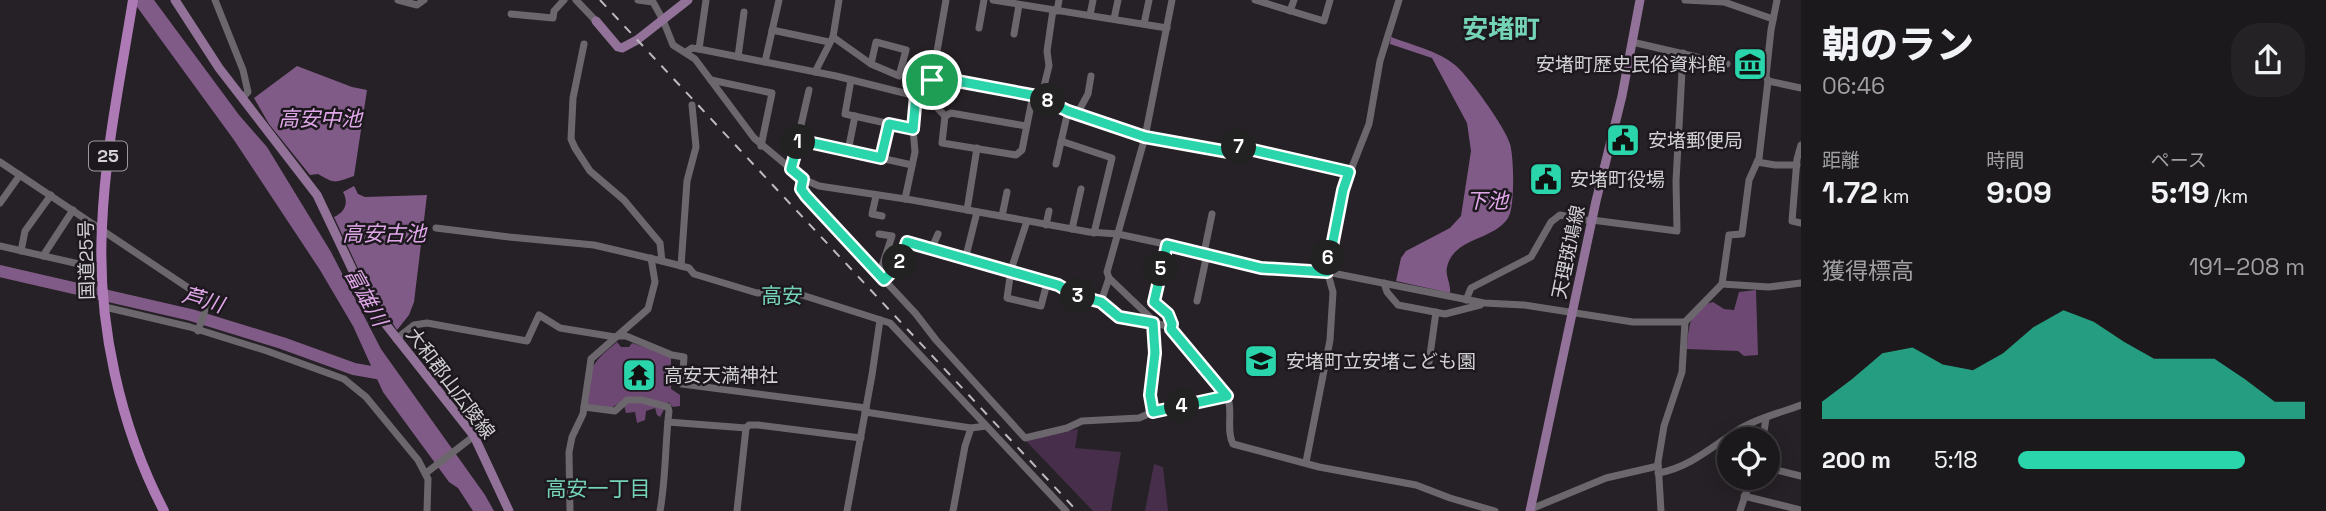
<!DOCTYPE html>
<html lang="ja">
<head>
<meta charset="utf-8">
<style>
	:root { --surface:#1c191c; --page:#252225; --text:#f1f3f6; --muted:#a0a0a3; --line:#3a383b; --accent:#2ad5ac }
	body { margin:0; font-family:"Space Grotesk","Noto Sans JP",sans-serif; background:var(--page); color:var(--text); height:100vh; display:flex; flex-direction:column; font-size:26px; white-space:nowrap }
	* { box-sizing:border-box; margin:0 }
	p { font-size:23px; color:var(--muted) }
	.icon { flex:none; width:38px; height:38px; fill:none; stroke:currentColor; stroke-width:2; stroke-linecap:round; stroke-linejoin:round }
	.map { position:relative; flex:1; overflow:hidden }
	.drawer { display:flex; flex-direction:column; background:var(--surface); width:525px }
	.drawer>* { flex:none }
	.controls { position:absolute; left:1717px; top:427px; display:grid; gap:14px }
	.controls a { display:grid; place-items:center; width:63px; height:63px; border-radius:50%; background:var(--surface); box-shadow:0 4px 18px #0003,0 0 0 2px var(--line); font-size:35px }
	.pin { position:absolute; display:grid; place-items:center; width:60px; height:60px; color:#fff; margin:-30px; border:4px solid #fff; border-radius:50%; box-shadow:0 2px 7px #0007 }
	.km { position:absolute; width:35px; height:35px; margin:-18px; border-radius:50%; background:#222; color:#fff; font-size:19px; line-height:35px; text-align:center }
	.round { display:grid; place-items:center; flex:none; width:74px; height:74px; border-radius:28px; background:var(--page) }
	.overview { display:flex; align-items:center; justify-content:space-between; height:119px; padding:0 21px }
	h1 { font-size:38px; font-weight:800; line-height:52px }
	.metrics { display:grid; grid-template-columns:repeat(3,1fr); gap:10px; height:119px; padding:7px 21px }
	.metrics div { display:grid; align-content:center }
	.metrics b { font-size:30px; font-weight:800 }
	.metrics small { font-size:19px; font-weight:400 }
	.metrics p { font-size:19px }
	.chart { height:196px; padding:14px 21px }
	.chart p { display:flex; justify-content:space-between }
	.chart svg { width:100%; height:126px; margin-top:7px; fill:var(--accent); opacity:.7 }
	ul { padding:0 21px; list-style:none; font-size:23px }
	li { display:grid; grid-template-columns:112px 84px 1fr; align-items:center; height:52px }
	li i { height:18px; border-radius:9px; background:var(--accent) }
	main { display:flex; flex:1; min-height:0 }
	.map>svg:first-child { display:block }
</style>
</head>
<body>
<main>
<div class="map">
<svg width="1801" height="511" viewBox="0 0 1801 511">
	<rect width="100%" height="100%" fill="#262126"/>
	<g fill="#472e4b">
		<path d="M1078,429l-3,19 46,4 -10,59h-18l-67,-70z"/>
		<path d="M1154,464l9,3 5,44h-23z"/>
	</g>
	<g fill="#6c4872">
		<path d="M1756,290l2,65 -14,1 -6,-5 -51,-2c1,-20 2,-41 26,-47l11,7 10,1 5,-18z"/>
		<path d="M617,342l4,5h8l3,-4 39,13v33l9,6v11l-7,1 -5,-5 -8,15 -3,-2 -2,-7 -9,3 -1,9 -8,3 -2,-11 -9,1 -3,-12 -12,7 -25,-3c5,-38 1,-38 31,-63z"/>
	</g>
	<g fill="#815b87">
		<path d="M132,0h22l85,115 28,32 64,105 50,97 104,146 9,16h-21l-15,-23 -9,-6 -66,-90 -30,-66 -33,-56 -86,-130z"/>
		<path d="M1391,37c21,8 47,14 64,28 12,9 52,65 55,79 4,13 5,64 -2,74 -15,23 -54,19 -61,49 -2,9 4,16 3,26l-54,-12 5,-23 5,-7 44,-23 11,-12 10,-65 -4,-28 -35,-65 -42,-14z"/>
		<path d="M297,66l55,21 15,3 -13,86c-20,7 -19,8 -36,-2l-8,1 -41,-51 -15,-26z"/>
		<path d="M354,186l4,8 7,3 62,-2 -13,107 -5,13 -12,15 -34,-51 -29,-62c11,-5 15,-14 9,-25z"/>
	</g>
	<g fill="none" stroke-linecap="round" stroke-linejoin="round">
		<path stroke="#815b87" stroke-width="12" d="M0,271l191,44 91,28 72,26 34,6"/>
		<g stroke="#6c676d" stroke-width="7">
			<path d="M215,0l28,70 5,22 -6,6"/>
			<path d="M398,0l19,5 7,-5"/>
			<path d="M576,0l20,21"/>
			<path d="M638,0l15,2 10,18 10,25 22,14 59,79 49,41 16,7 93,14 177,32 29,2 107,23 36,11 25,3 41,1 157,31 40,2 109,17h52"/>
			<path d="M993,0l174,28"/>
			<path d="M1255,0l69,21 6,-21"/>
			<path d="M1685,0l39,2 49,17"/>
			<path d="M1057,11l2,-11"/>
			<path d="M1290,11l4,-11"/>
			<path d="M511,14l42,4 1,-7 10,-11"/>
			<path d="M1090,15l3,-15"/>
			<path d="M1114,19l4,-19"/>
			<path d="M1144,24l5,-24"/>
			<path d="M979,28l5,-28"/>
			<path d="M772,30l57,12"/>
			<path d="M1014,34l5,-29"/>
			<path d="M833,37l38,27 28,12 7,-26 -30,-8 -5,22"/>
			<path d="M1632,42l95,22"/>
			<path d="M699,49l7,-49"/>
			<path d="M686,52l6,-4 7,1 137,27 76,19c13,-2 14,-14 29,-17l96,18 31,15 77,26 89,16 6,-6 109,25"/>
			<path d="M738,57l6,-45"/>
			<path d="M765,62l14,-62"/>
			<path d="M815,72l18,-35 6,-37"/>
			<path d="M711,80l61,13 -11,53"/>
			<path d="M851,80l-6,34 68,15"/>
			<path d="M932,80l14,-80"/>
			<path d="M1768,81l33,7"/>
			<path d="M921,91l24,25"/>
			<path d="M1041,98l8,-32 -2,-15 6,-41"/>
			<path d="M1077,114l11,-20 3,-18"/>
			<path d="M1026,126l-75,-13 -6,3 -3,27 74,12 6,-5 11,-55"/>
			<path d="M799,140l113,25"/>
			<path d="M1061,141l51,17 -18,75"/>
			<path d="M1801,145l-4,14 -5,62 9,2"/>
			<path d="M848,151l7,-35"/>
			<path d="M881,158l8,-34"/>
			<path d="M0,162l208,139 -10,30"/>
			<path d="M1757,162l18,3h22"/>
			<path d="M1056,164l12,-53"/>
			<path d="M791,169l18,-79"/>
			<path d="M803,179l-2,10 5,7 110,118 20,26 89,98 42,-10 15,-7 57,-3 14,-6 74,-16"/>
			<path d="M876,196l-4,18 10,2"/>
			<path d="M905,199l10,-47 -2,-23 4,-34"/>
			<path d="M0,203l20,-28"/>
			<path d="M967,210l10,-62"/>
			<path d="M1002,216l5,-24"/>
			<path d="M1592,220l85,11 -1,-50 7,-128"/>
			<path d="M1027,221l-16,49 -4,28 34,8 6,-23"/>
			<path d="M1046,225l3,-14"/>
			<path d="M436,228l73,9 85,8 68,16 -2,-18 -36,-43 -34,-29 -15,-23 -4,-9 2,-41 11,-54"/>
			<path d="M1072,229l9,-40"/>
			<path d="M879,234l13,2 -13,39"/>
			<path d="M1167,245l-13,57 16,16 1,11"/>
			<path d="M0,246l101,23"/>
			<path d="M931,250l7,-16"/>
			<path d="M21,251l4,-20 26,-36"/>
			<path d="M1204,253l8,-39"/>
			<path d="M43,256l30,-46"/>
			<path d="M965,260l12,-48"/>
			<path d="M662,261l27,7 5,6 63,19 28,-2 17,4 88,28 176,188"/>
			<path d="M681,266l6,-85 9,-34 -4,-42"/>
			<path d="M884,280l16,-17 7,-21c49,16 100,28 149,43 7,2 12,8 19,10 8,4 18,3 26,7 8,4 12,13 21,16 17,7 37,1 51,12 12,10 43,49 52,62 10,16 0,37 8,52l86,23 97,18 34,13 45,13"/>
			<path d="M1384,283l3,9 11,13 47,9 35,-9"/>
			<path d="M1722,284l47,3 32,-4"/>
			<path d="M1466,300l5,-12 60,-31 20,-35 9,-7 32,6"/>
			<path d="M1197,301l10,-47"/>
			<path d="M1101,302l8,-24"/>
			<path d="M105,307l85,20 77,24 77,28 22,18 52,63 10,19 -1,32"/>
			<path d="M619,336h7l46,19 12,2 -2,27 184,24"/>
			<path d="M396,339l18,-14 13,-2 100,18 12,-26 21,13 55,9"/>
			<path d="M1429,362l7,-50"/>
			<path d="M584,407l31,4 12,-11h15l26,7 1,4c-4,33 -3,67 -9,100"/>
			<path d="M865,412l106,16 15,-2"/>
			<path d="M1153,412l-3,-17 5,-42 -2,-33 -44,-42 -2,-6 38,-135 27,-137"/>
			<path d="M668,422l78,6 3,-3h9l103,13"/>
			<path d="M1763,439l3,-21"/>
			<path d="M1306,462l24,-122 3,-48 -7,-25 17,-77 26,-66 11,-63 19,-61"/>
			<path d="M1768,468l33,8"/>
			<path d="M426,473l48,-37"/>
			<path d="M1658,473c30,-5 53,-25 77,-41 19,-13 45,-19 66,-27"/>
			<path d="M1744,496l57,14"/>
			<path d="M1531,509l75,-31 52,-12"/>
			<path d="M570,511l-1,-59 3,-15 11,-23 8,-55 57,-50 7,-27 -4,-24"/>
			<path d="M737,511l9,-83"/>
			<path d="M847,511l25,-136 8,-55"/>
			<path d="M953,511l12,-65 6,-18"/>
			<path d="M1661,511l-3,-49 6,-36 18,-54 3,-50 37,-38 7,-49 13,-1 7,-54 10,-22 9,-77 -2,-5 5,-46 6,-30"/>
			<path d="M1740,511l11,-33"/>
		</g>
		<g stroke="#937299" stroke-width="9">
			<path d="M175,0l44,68 98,127 37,78 22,39 98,124 35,75"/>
			<path d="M596,21l22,26 4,1 15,-8 51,-40"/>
			<path d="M1530,511l66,-310 26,-105 18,-96"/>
		</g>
		<path stroke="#ad7ab6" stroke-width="10" d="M133,0c-12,75 -28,151 -31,227 -5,95 18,200 62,284"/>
		<path stroke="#bdbabe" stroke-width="2" stroke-dasharray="9 9" stroke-linecap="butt" d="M600,0l477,511"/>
	</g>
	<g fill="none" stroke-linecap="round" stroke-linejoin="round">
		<g stroke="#fff" stroke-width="14">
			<path id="route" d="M941,78l96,18 31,15 77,26 89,16 6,-6 109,25 -6,18 -16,82 -66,-4 -94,-23 -13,57 14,12 4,10 -1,5 56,67 -74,16 -3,-17 5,-42 -2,-30 -34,-6 -18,-15 -26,-7 -17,-10 -151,-43 -7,21 -16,17 -78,-84 -5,-7 2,-10 -12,-10 8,-29 82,18 8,-34 24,5 3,-34 16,-15z"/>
		</g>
		<use href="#route" stroke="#2ad5ac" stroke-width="9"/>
	</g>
	<defs>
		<g id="museum-square" transform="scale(1.75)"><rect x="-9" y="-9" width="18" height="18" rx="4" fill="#2ad5ac" stroke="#1c181d"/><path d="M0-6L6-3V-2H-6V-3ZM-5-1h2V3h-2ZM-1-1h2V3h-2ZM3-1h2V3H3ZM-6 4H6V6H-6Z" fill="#111"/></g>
		<g id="civic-square" transform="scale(1.75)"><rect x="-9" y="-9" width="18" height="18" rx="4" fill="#2ad5ac" stroke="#1c181d"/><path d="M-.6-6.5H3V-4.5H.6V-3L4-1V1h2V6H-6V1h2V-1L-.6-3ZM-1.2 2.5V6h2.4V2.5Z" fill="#111"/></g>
		<g id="school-square" transform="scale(1.75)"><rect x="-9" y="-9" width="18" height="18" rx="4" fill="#2ad5ac" stroke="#1c181d"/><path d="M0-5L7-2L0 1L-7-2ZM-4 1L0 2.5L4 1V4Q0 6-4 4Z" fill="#111"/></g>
		<g id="temple-square" transform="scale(1.75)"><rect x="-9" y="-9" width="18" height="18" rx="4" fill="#2ad5ac" stroke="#1c181d"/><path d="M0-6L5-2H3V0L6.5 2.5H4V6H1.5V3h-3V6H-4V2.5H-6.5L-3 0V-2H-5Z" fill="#111"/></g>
	</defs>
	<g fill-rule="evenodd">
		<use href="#museum-square" x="1750" y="64"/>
		<use href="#civic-square" x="1623" y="140"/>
		<use href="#civic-square" x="1546" y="179"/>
		<use href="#school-square" x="1261" y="361"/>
		<use href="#temple-square" x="639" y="375"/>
	</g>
	<g text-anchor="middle" stroke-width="5" stroke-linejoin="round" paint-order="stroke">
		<rect fill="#1c181d" stroke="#9c999d" stroke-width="2" x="89" y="141.5" width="38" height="29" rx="5"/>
		<g font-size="18" font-weight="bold" fill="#d3d0d4">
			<text x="108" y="162">25</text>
		</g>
		<g font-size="19" fill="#d3d0d4" stroke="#1c181d" text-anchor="start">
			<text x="1726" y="71" text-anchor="end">安堵町歴史民俗資料館</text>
			<text x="1648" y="147">安堵郵便局</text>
			<text x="1570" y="186">安堵町役場</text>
			<text x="1286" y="368">安堵町立安堵こども園</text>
			<text x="664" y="382">高安天満神社</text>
		</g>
		<g font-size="19" fill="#d3d0d4" stroke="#1c181d">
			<text transform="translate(1568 252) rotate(-78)" y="7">天理斑鳩線</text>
			<text transform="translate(86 260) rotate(-91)" y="7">国道25号</text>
			<text transform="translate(451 383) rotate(53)" y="7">大和郡山広陵線</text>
		</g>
		<g font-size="21" font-style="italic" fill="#e0a7e9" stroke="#1c181d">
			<text x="320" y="126">高安中池</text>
			<text x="1487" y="208">下池</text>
			<text x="384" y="241">高安古池</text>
			<text transform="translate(366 297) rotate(61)" y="7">富雄川</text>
			<text transform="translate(203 300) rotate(16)" y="7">芦川</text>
		</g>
		<g font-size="21" fill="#75d3b6" stroke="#1c181d">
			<text x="782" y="303">高安</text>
			<text x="598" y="496">高安一丁目</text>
		</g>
		<g font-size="26" font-weight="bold" fill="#75d3b6" stroke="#1c181d">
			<text x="1501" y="38">安堵町</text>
		</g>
	</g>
</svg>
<div class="controls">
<a><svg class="icon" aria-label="locate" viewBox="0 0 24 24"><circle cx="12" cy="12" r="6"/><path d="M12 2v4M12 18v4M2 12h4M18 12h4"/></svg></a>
</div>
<div class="pin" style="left:932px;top:80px;background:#1e9e55"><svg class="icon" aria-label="arrive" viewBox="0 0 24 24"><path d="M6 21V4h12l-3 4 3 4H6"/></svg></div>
<b class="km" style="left:798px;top:142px">1</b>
<b class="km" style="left:900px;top:262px">2</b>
<b class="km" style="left:1078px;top:296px">3</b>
<b class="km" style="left:1182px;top:406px">4</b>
<b class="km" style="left:1161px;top:269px">5</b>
<b class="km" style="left:1328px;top:258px">6</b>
<b class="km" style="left:1239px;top:147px">7</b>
<b class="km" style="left:1048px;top:101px">8</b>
</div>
<section class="drawer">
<div class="overview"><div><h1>朝のラン</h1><p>06:46</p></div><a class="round"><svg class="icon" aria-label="share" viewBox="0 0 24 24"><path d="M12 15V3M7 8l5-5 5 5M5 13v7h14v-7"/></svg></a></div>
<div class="metrics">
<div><p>距離</p><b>1.72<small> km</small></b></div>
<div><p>時間</p><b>9:09</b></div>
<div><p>ペース</p><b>5:19<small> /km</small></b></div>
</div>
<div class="chart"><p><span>獲得標高</span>191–208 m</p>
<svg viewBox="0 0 160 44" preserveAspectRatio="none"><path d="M0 44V38L10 30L20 21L30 19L40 25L50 27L60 21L70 12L80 6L90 10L100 17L110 23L120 23L130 23L140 30L150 38L160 38V44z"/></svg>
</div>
<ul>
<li><b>200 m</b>5:18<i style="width:79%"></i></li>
</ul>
</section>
</main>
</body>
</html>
